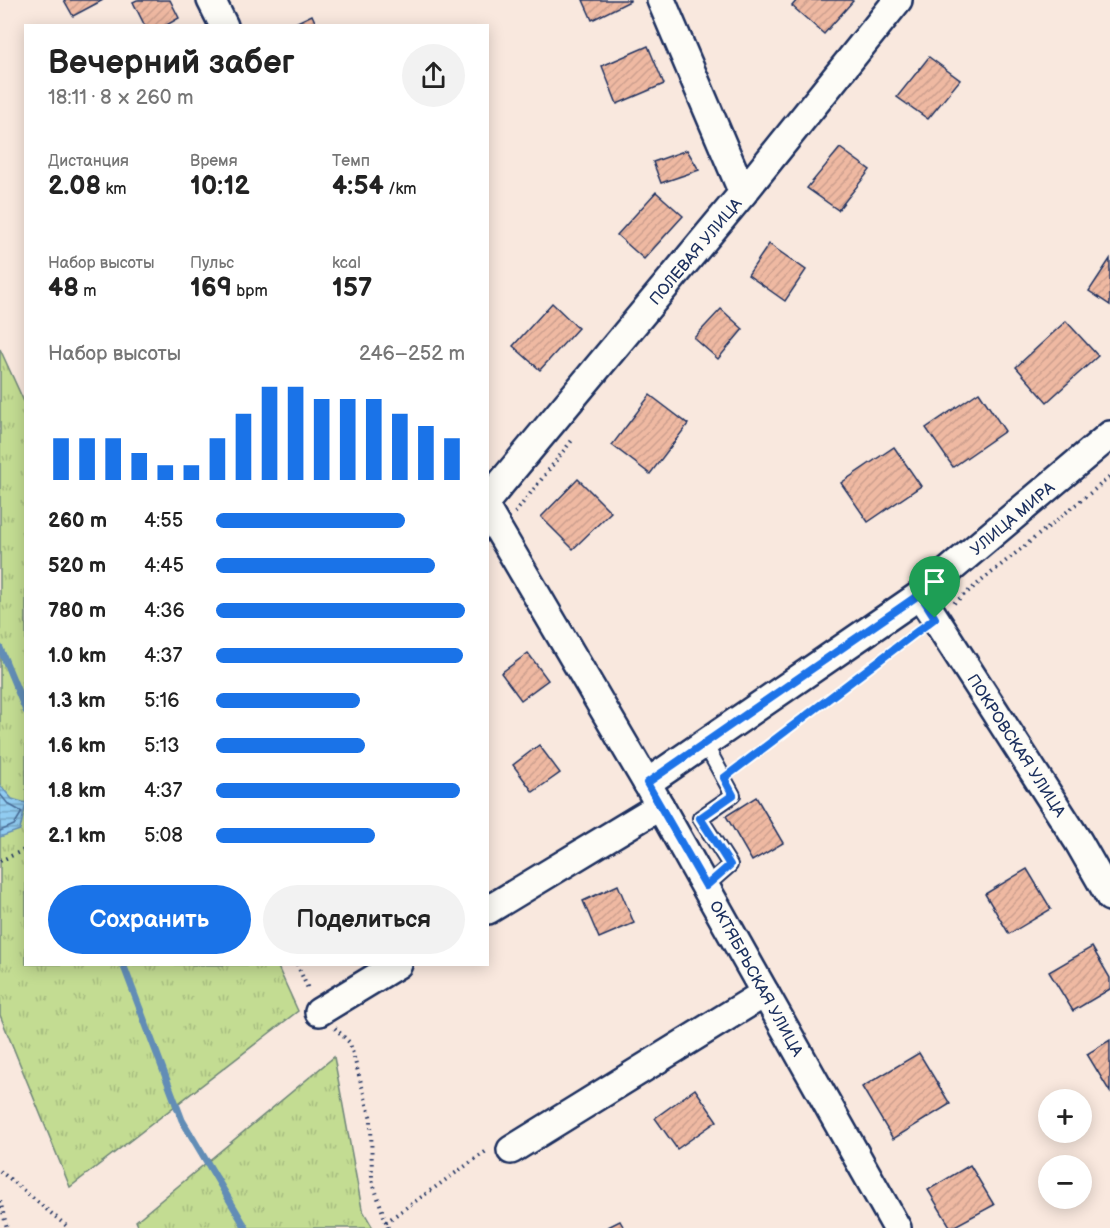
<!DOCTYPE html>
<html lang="ru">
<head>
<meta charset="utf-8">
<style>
	:root { --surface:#fff; --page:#f2f2f2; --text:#222; --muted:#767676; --accent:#1a73e8 }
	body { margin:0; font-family:"Balsamiq Sans",sans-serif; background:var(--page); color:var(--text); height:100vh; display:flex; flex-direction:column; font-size:22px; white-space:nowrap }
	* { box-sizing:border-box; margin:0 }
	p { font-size:20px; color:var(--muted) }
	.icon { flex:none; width:33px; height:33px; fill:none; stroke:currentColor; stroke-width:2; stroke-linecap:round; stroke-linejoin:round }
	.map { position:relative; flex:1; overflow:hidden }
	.panel { position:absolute; left:24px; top:24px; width:465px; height:942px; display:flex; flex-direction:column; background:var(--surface); border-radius:0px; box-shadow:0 3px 15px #0003 }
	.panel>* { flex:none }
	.controls { position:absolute; left:1038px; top:1089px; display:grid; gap:12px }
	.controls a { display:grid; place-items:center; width:54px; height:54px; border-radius:50%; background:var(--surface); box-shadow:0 3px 15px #0003; font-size:30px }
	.pin { position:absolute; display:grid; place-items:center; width:51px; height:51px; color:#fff; margin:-62px -26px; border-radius:50% 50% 50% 0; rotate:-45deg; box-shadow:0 0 6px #0007 }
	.pin .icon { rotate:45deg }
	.round { display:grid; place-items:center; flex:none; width:63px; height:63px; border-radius:32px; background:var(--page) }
	.overview { display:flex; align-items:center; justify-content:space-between; height:102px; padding:0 24px }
	h1 { font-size:33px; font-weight:700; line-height:45px }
	.figures { display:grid; grid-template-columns:repeat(3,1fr); gap:9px; height:102px; padding:6px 24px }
	.figures div { display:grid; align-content:center }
	.figures b { font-size:26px; font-weight:700 }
	.figures small { font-size:16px; font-weight:400 }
	.figures p { font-size:16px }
	.chart { height:168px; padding:12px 24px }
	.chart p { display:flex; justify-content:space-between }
	.chart svg { width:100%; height:108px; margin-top:6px; stroke:var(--accent); stroke-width:6 }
	.primary-button { display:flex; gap:12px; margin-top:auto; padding:12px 24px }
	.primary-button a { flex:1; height:69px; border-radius:36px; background:var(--accent); color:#fff; font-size:24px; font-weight:700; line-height:69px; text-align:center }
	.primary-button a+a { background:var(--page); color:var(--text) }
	ul { padding:0 24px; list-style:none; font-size:20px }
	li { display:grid; grid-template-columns:96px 72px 1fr; align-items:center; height:45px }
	li i { height:15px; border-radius:8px; background:var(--accent) }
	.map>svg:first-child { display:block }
</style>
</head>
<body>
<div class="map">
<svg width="1110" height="1228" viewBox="0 0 1110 1228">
	<defs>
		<pattern id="grass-tufts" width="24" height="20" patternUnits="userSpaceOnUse" patternTransform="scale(1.5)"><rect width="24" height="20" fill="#c3dc92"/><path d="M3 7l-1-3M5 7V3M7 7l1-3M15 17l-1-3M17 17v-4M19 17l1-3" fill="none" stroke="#a7bd80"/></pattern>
		<pattern id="water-rules" width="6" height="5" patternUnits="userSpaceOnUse" patternTransform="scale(1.5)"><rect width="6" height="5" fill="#91ccf1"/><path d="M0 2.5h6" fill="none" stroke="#76a6c6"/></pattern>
		<pattern id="building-hatch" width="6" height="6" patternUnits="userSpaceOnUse" patternTransform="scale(1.5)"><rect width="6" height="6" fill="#efb9a2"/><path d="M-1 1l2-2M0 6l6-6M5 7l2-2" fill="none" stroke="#cc9f8e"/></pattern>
	</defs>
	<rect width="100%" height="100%" fill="#f9e8de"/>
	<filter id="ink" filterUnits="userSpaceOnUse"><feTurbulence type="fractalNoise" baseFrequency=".0167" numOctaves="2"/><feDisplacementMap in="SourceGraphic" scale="12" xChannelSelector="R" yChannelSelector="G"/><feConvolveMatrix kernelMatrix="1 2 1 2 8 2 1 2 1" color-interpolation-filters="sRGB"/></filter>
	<g filter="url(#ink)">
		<g fill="url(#grass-tufts)" stroke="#6f8678" stroke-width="1.5">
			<path d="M0,349l26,57v558l251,1 21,46 -228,176 -70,-172z"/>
			<path d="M334,1057l28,152 11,19h-234l-3,-7z"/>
		</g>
		<path fill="url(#water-rules)" stroke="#628db6" stroke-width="1.5" d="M0,785l12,14 14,4 -6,27 -20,7z"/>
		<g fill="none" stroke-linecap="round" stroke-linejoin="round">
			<path stroke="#4a6e99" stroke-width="1.5" d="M0,794l8,10 14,8 -8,13 -14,6"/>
			<g stroke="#628db6" stroke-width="7">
				<path d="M0,648l26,63"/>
				<path d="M123,964l59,156 64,108"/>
			</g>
		</g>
		<g fill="url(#building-hatch)" stroke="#1b2f5e" stroke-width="1.5">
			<path d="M64,0h39l-30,16z"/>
			<path d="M137,0h33l9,18 -14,8h-20l-12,-24z"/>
			<path d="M583,0h47v1l-38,19z"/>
			<path d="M797,0h54l2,1 -29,33 -32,-28z"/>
			<path d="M312,15l5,11h-28z"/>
			<path d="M648,46l16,38 -47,20 -15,-38z"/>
			<path d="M929,57l31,23 -32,39 -31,-22z"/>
			<path d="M840,148l30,22 -32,40 -31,-22z"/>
			<path d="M687,150l12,20 -38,13 -8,-21z"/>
			<path d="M656,192l27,24 -39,43 -27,-24z"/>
			<path d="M769,244l37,26 -21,31 -37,-26z"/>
			<path d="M1110,259v46l-21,-14z"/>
			<path d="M552,303l26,25 -38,42 -27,-24z"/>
			<path d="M721,309l22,20 -25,30 -24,-21z"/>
			<path d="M1066,321l32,35 -51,46 -31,-35z"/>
			<path d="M979,392l26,39 -52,36 -27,-39z"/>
			<path d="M650,395l38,29 -38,50 -38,-29z"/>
			<path d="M894,447l27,39 -53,36 -27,-39z"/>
			<path d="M578,479l33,33 -38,37 -32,-32z"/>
			<path d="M528,653l20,27 -27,20 -20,-27z"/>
			<path d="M539,745l21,28 -27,19 -20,-27z"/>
			<path d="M756,797l27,46 -31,18 -26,-45z"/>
			<path d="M1027,869l24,40 -42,25 -24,-40z"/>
			<path d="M618,885l16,38 -35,15 -16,-37z"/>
			<path d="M1092,947l18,31v11l-37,22 -24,-39z"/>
			<path d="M1110,1040v52l-23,-38z"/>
			<path d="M919,1053l31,51 -57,35 -31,-52z"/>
			<path d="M695,1089l22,32 -40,28 -22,-31z"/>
			<path d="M970,1165l24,40 -43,23 -23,-38z"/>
			<path d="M620,1221l4,7h-18z"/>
		</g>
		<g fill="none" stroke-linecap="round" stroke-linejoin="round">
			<g stroke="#1b2f5e" stroke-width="18">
				<path id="lane" d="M705,744l28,51 -33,23 30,47 -24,21"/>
			</g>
			<g stroke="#1b2f5e" stroke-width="32">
				<g id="street">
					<path d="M211,0l13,26"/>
					<path d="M661,0l82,193"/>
					<path d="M488,499l255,-306 155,-193"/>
					<path d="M488,512l159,271 250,445"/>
					<path d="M920,595l158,246 32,56"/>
					<path d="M647,783l273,-188 190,-160"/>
					<path d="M488,910l172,-104"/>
					<path d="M319,1012l79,-48"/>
					<path d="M511,1150l254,-157"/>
				</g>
			</g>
			<g stroke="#1b2f5e" stroke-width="4" stroke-dasharray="1.5 4.5" stroke-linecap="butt">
				<path d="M515,513l58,-74"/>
				<path d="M954,603l156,-126"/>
				<path d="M737,768l180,-137"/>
				<path d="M0,861l26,-12"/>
				<path d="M297,964l12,27"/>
				<path d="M335,1028l15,15 21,76 1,61 16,48"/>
				<path d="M0,1171l69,57"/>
				<path d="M0,1201l7,27"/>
				<path d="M386,1222l102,-72"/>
			</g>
			<use href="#lane" stroke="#fdfcf7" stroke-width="14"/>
			<use href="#street" stroke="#fdfcf7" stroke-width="27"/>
		</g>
	</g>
	<g fill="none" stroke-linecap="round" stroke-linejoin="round" filter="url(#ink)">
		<g stroke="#fff" stroke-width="12">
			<path id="route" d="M920,594l15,24 -211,160 9,17 -33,23 30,47 -24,21 -59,-103z"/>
		</g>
		<use href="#route" stroke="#1a73e8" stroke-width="8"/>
	</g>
	<g text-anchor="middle" stroke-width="4.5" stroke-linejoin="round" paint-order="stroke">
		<g font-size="16" fill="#1b2f5e" stroke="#fdfcf7">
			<text transform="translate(695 251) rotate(-50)" y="6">ПОЛЕВАЯ УЛИЦА</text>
			<text transform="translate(1012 518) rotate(-40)" y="6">УЛИЦА МИРА</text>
			<text transform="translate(1017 745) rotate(57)" y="6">ПОКРОВСКАЯ УЛИЦА</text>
			<text transform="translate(757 978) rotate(61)" y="6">ОКТЯБРЬСКАЯ УЛИЦА</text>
		</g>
	</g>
</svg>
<div class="controls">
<a>+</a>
<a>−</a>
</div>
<div class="pin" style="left:935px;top:618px;background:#1e9e55"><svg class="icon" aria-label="arrive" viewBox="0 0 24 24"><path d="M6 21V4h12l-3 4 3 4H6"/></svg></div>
<section class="panel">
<div class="overview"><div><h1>Вечерний забег</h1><p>18:11 · 8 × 260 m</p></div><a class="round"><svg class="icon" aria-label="share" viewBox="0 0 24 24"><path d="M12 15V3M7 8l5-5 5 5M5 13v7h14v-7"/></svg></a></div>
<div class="figures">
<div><p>Дистанция</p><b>2.08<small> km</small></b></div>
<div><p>Время</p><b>10:12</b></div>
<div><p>Темп</p><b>4:54<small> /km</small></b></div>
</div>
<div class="figures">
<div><p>Набор высоты</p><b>48<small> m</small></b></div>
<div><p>Пульс</p><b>169<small> bpm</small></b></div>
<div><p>kcal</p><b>157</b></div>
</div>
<div class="chart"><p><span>Набор высоты</span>246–252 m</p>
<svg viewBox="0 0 160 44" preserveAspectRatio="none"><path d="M5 44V27M15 44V27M25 44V27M35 44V33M45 44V38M55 44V38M65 44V27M75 44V17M85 44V6M95 44V6M105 44V11M115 44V11M125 44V11M135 44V17M145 44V22M155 44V27"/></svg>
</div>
<ul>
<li><b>260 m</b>4:55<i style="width:76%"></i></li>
<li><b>520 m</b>4:45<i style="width:88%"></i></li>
<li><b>780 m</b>4:36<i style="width:100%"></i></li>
<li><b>1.0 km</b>4:37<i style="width:99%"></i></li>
<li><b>1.3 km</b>5:16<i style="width:58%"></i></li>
<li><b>1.6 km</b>5:13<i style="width:60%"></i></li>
<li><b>1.8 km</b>4:37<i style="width:98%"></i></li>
<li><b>2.1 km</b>5:08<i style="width:64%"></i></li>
</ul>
<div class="primary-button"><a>Сохранить</a><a>Поделиться</a></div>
</section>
</div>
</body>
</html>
